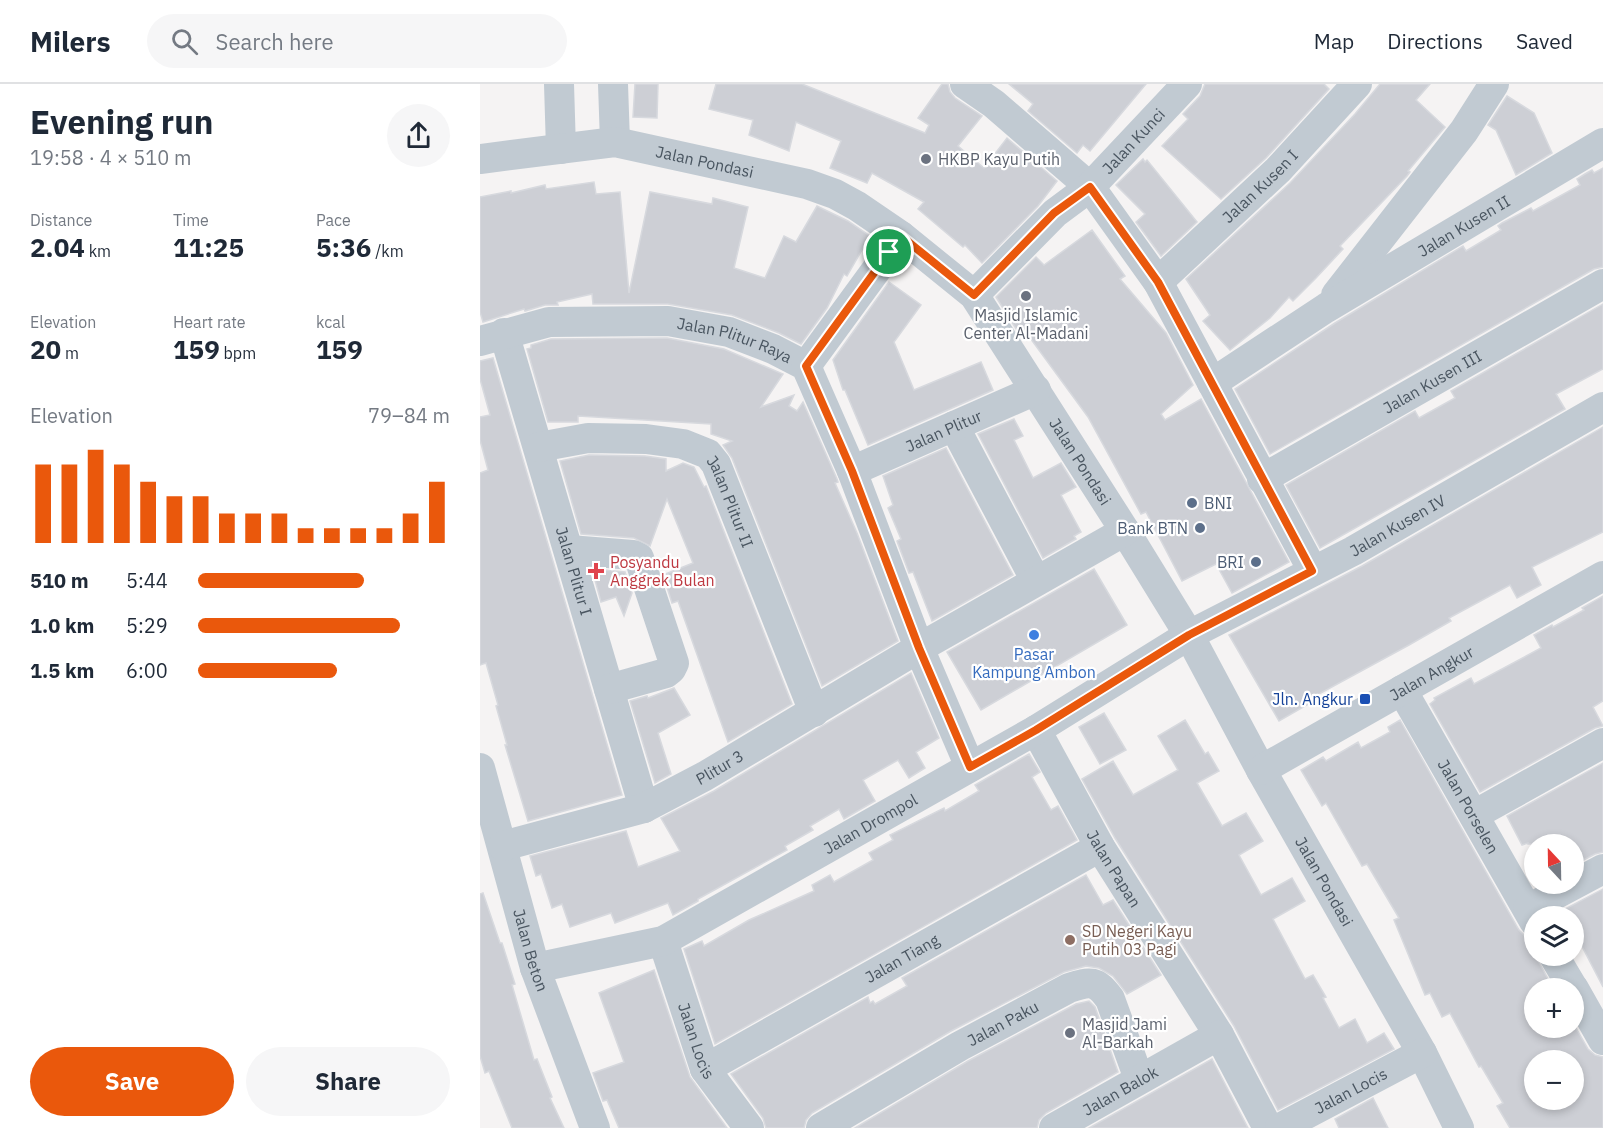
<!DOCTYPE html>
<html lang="en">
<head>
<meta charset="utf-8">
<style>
	:root { --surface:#fff; --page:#f6f6f7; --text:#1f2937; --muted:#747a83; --line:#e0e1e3; --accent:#ea580c }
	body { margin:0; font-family:"IBM Plex Sans",sans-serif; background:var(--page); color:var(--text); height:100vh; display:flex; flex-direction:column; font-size:22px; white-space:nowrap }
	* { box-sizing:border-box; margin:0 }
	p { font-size:20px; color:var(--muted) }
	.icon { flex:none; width:33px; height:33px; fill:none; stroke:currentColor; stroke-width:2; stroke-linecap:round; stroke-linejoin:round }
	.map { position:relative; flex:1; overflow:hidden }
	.panel { display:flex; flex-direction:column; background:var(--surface); width:480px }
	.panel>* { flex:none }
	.needle { width:39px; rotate:338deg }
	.tools { position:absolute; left:1044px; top:750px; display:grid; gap:12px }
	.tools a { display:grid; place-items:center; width:60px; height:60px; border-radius:50%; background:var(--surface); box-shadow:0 3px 9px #0003; font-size:30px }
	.pin { position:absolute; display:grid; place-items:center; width:51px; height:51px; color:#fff; margin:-26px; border:3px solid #fff; border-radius:50%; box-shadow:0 2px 6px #0007 }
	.round { display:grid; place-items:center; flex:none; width:63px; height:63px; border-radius:32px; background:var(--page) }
	.summary { display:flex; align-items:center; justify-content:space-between; height:102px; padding:0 30px }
	h1 { font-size:33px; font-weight:700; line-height:45px }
	.stats { display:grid; grid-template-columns:repeat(3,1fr); gap:9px; height:102px; padding:6px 30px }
	.stats div { display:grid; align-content:center }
	.stats b { font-size:26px; font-weight:700 }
	.stats small { font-size:16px; font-weight:400 }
	.stats p { font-size:16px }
	.chart { height:168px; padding:12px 30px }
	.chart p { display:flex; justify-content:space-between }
	.chart svg { width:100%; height:108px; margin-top:6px; stroke:var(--accent); stroke-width:6 }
	.primary-button { display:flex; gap:12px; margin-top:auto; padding:12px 30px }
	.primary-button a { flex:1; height:69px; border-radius:36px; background:var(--accent); color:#fff; font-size:24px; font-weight:700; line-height:69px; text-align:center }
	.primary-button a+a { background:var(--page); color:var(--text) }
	ul { padding:0 30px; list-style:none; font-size:20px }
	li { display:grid; grid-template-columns:96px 72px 1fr; align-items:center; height:45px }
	li i { height:15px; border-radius:8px; background:var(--accent) }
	header { display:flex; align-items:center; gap:36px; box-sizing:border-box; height:84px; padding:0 30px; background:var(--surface); border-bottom:2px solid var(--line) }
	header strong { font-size:28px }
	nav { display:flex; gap:33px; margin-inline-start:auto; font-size:21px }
	.search { width:420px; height:54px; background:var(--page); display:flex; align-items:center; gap:15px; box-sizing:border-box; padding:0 21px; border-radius:33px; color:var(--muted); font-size:22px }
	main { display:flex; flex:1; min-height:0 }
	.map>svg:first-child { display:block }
</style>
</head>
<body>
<header>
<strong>Milers</strong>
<div class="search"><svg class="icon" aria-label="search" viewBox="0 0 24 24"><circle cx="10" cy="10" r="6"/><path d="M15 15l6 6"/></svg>Search here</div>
<nav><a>Map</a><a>Directions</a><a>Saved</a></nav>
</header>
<main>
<section class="panel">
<div class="summary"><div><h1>Evening run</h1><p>19:58 · 4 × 510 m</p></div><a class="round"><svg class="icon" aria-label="share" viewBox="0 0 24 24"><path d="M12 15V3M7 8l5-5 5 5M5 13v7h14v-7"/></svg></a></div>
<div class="stats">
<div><p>Distance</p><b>2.04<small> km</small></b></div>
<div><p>Time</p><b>11:25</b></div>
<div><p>Pace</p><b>5:36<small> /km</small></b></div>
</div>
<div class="stats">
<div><p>Elevation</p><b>20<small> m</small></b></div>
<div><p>Heart rate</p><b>159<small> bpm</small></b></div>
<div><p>kcal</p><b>159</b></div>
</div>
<div class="chart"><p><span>Elevation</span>79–84 m</p>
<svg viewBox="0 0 160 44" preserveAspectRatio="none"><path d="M5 44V12M15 44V12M25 44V6M35 44V12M45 44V19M55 44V25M65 44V25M75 44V32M85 44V32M95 44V32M105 44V38M115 44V38M125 44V38M135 44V38M145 44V32M155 44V19"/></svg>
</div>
<ul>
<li><b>510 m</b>5:44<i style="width:66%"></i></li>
<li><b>1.0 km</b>5:29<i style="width:80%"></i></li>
<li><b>1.5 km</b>6:00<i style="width:55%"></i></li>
</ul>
<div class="primary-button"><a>Save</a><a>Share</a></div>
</section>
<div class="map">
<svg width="1123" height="1044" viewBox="0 0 1123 1044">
	<rect width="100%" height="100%" fill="#f5f3f3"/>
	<g fill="#cdcfd5" stroke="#d7d9de" stroke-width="1.5" fill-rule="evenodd">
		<path d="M155,0h23l-1,34 -24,-1z"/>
		<path d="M236,0h86l123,49 4,-8 -11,-7 24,-34h6l2,8 5,6 27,18 -24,30 26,22 23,-30 50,43 -19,25 -56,57 -17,-18 -2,2 -45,-38 6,-7 -52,-29 -5,10 -37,-15 11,-27 -45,-19 -7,29 -40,-16 4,-15 -44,-11z"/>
		<path d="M529,0h137l-56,67 -7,-6 -6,8 -49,-42 5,-7z"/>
		<path d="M725,0h119l5,5 -63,69 -45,41 -59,-53 26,-27 -5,-5 17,-18z"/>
		<path d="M900,0h50l-14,16 29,27 -37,44 2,1 -3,4 -67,70 3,3 -27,29 -23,23 -4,-4 -19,21 -40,32 -27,-29 7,-6 -24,-36 104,-96 65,-69z"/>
		<path d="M1027,12l27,17 18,40 -36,22 -20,-45 -8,-5z"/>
		<path d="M663,75l2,3 2,-2 50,62 -36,34 -25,-34 9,-8 -29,-29z"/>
		<path d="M1123,84v99l-9,2 -324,185 -35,-65 100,-66 128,-77 3,5 35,-21 -3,-4 4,-3 29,-15 2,3 47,-26 -3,-6 8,-5 7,-4 2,3z"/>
		<path d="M114,98l2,12 24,-2 9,101 21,-101 62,12 1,-6 35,9 -14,61 31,10 19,-42 12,6 21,-36 31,15 22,15 -23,40 -3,-2 -17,34 -26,36 -22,-11 -47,-18 -64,-11h-75l-1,-10 -35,8 1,3h-13l-20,6 -1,-2 -41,13 -3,-10v-115l31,-6v2l34,-8 1,4z"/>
		<path d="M612,146l33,46 -5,3 46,54 27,52 -32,29 4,6 36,-21 88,163 -57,31 -16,-29 -34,17 -36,-69 -5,2 -53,-97 -63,-86 -5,4 -24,-38 40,-40 8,8z"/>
		<path d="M409,198l32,23 -27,37 20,48 67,-28 12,28 -125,55 -23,-55h-2l-10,-30z"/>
		<path d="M1123,220v65l-47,25 9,15 -245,139 -34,-63 129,-74 4,7 36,-20 -4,-7z"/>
		<path d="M187,254l57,11 59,25 -22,33 33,-12 -5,11 8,5 6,-9 34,77 1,3 -3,1 22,50 41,108 -76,45 -90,-228 -9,-13 9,-4 -21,-7v-10l-133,-8v6h-30l-21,-73 4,-1v-3l20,-6z"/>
		<path d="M13,274l129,437 -94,26 -23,-76h2l-11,-39 2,-1 -12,-42 -6,2v-192l8,-3 -8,-30v-23l10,-2 -10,-36v-18z"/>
		<path d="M534,335l9,17 -9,4 19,38 28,-15 15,24 -15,8 20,37 -7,4 2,3 -33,19 -65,-124z"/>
		<path d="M1123,343v105l-71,35 9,18 -24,13 -7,-13 -61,33 2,3 -42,24 -92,50 2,3 -40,23 -50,-86 133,-69z"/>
		<path d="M466,364l67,127 -81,46 -19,-49 -4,1 -12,-32 4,-2 -13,-31 5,-3 -10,-29z"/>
		<path d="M109,371l56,1 21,3v12l17,-8 11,4 10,20 2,-1 86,218 -64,38 -50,-141 -6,2 -9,-28 30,-12 -26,-64 -17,47 -16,-8 -53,-4 -21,-73z"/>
		<path d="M112,485l33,3 7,21 -8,23 -8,-19 -15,5z"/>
		<path d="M614,485l33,56 -146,85 -34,-58z"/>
		<path d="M1123,512v105l-10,6 10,19 -8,2 -115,64 -50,-88 5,-4 -1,-2 37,-20 3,6 67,-36 -7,-13 18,-10 1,2 31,-17 -2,-2z"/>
		<path d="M431,589l28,65 -23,14 9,16 -16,10 -11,-18 -35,20 12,21 -31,18 -5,-10 -29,17 3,4 -28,16 2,4 -89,49v2l-25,14 -5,-12 -53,20 -4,-10 -41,14 -8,-23 -10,4 -11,-34 -5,2 -6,-20 96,-25 12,36 42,-16 -19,-33 53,-27z"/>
		<path d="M194,604l16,27 -32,18 13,41 -16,9 -25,-82 17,-5 1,2z"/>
		<path d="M624,629l22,37 -26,14 -21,-37z"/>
		<path d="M705,636l20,34 3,-2 11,19 -22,12 25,43 24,-13 17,28 -24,14 22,40 31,-17 13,23 -32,18 32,60 8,-4 13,22 -3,1 16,30 16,-9 12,24 17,-10 10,16 -116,61 -44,-84 -119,-188 -33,-59 31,-18 20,34 45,-25 -20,-34z"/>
		<path d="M920,636l119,210 5,5 29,53h-19v40h42l12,21 7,6 8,2v71h-93l-13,-22 6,-3 -22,-37 -2,1 -29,-54 -8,4 -12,-24 -5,2 -31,-75 5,-2 -32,-54 -5,2 -36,-63 -4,3 -21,-36 22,-13 3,4 32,-19 3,6 29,-16 -2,-5zM1054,976h40v40h-40z"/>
		<path d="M549,670l11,18 -8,5 19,33 7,-4 19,34 -362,204 -31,-95 18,-8 2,5 45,-26 65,-29 -2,-6 18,-10 4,7 39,-22 -4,-7 24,-13 -3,-5 54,-27 1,3 34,-20 -4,-6z"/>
		<path d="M1123,679v89l-8,2 -21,11v-21h-46v-1l-6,2 -15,-29z"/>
		<path d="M606,791l17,30 10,-5 48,75 -34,19 -14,-18 -14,-8 -13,-2 -22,6 -113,59 -139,82 -6,7 -2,8h-38l-3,-10 -32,-44 137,-77 2,6 3,-2 2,3 32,-18 -5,-8z"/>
		<path d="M1123,805v98l-29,-56v-15h-8l-3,-6z"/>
		<path d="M3,809l17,50h2l13,41 -3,1 22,75 3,-1 15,38 -2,1 14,30h-52l-23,-57 -4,2 -5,-17v-162z"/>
		<path d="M174,886l36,107 37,51h-108l-12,-28 -4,1 -10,-28 31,-11 -25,-69z"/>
		<path d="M609,917l6,6 23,65 -72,41 -7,7 -2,8h-182l113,-67 108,-57z"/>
		<path d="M732,975l36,69h-159z"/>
		<path d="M893,1014l15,30h-49l-4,-9z"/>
	</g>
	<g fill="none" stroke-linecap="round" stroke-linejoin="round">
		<g stroke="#c1cad2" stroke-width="30">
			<path d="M79,0l2,65"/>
			<path d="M133,0l2,58"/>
			<path d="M485,0l29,20 96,83 68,95 155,289"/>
			<path id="s1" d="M0,75l135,-17 192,42 28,10 22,12 44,30 73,59 151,236 64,104 72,135 161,283 37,75"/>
			<path id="s2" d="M678,198l120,-112 79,-86"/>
			<path id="s3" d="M494,211l81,-82 35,-26 97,-103"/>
			<path d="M856,211l128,-164 30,-47"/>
			<path id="s4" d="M24,249l140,475"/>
			<path id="s5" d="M0,257l69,-19 119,-1 61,11 44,17 33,17 46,105 67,177 51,119"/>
			<path d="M326,282l95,-130"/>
			<path id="s6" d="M732,299l114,-75 277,-165"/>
			<path d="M474,342l82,155"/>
			<path id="s7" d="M59,363l49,-9 58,1 37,5 25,10 8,10 98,248"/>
			<path id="s8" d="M372,387l184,-81"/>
			<path id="s9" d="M782,395l341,-195"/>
			<path d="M89,466l64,5 6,3 35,105 -3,6 -5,4 -57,16"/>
			<path id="s10" d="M922,606l132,231"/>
			<path id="s11" d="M556,646l64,117 119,188 49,93"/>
			<path id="s12" d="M0,684l55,200 60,160"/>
			<path id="s13" d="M781,686l342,-194"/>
			<path d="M994,731l129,-72"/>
			<path id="s14" d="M23,762l141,-38 61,-32 214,-128 206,-117"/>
			<path d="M1048,825l75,-40"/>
			<path id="s15" d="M183,857l42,128 44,59"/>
			<path d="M1074,872l19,32"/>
			<path id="s16" d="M55,884l128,-27 373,-211 153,-95 164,-84 250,-144"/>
			<path d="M1094,905l29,51"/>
			<path id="s17" d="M225,985l395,-222"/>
			<path id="s18" d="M341,1044l139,-82 109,-58c22,-7 27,-8 41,11l29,80"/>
			<path id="s19" d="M574,1044l165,-93"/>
			<path id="s20" d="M800,1044l142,-75"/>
		</g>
	</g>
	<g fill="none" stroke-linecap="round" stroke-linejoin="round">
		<g stroke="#fff" stroke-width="12">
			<path id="route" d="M610,103l68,95 154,289 -123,64 -153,95 -66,37 -51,-119 -67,-177 -46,-105 95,-130 73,59 80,-82z"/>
		</g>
		<use href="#route" stroke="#ea580c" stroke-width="8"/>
	</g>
	<g fill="#6b7280" stroke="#fff" stroke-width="2">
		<circle cx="446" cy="75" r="6"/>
		<circle cx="546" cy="212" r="6"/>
		<circle cx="590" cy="949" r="6"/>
	</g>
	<g fill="#5c6f8a" stroke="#fff" stroke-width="2">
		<circle cx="712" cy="419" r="6"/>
		<circle cx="720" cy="444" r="6"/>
		<circle cx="776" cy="478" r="6"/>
	</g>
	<path fill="#e0444e" stroke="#fff" stroke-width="2" d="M113 478h6v6h6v6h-6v6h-6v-6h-6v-6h6z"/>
	<circle fill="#3f7fe0" stroke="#fff" stroke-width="2" cx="554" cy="551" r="6"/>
	<rect fill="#1a4fb4" stroke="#fff" stroke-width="2" x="879" y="609" width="12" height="12" rx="3"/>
	<circle fill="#8d6e63" stroke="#fff" stroke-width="2" cx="590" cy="856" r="6"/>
	<g text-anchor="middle" stroke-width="4.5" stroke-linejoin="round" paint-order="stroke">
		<g font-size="16" fill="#4a5661" stroke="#fff">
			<text dy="6" stroke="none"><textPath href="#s3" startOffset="222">Jalan Kunci</textPath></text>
			<text dy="6" stroke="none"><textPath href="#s1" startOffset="228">Jalan Pondasi</textPath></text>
			<text dy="6" stroke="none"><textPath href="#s2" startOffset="140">Jalan Kusen I</textPath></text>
			<text dy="6" stroke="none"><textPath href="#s6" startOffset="297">Jalan Kusen II</textPath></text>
			<text dy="6" stroke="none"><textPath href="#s5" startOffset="260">Jalan Plitur Raya</textPath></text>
			<text dy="6" stroke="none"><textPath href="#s9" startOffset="196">Jalan Kusen III</textPath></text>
			<text dy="6" stroke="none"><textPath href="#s8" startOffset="100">Jalan Plitur</textPath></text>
			<text dy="6" stroke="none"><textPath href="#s1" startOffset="732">Jalan Pondasi</textPath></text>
			<text dy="6" stroke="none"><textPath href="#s7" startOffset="225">Jalan Plitur II</textPath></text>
			<text dy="6" stroke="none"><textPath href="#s16" startOffset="975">Jalan Kusen IV</textPath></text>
			<text dy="6" stroke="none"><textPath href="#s4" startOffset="248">Jalan Plitur I</textPath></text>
			<text dy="6" stroke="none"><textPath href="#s13" startOffset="196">Jalan Angkur</textPath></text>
			<text dy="6" stroke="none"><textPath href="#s14" startOffset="232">Plitur 3</textPath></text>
			<text dy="6" stroke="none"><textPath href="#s10" startOffset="134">Jalan Porselen</textPath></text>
			<text dy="6" stroke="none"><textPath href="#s16" startOffset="369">Jalan Drompol</textPath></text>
			<text dy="6" stroke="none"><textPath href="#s11" startOffset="159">Jalan Papan</textPath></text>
			<text dy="6" stroke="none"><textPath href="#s1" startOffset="1218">Jalan Pondasi</textPath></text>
			<text dy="6" stroke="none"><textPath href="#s12" startOffset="189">Jalan Beton</textPath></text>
			<text dy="6" stroke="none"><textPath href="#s17" startOffset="226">Jalan Tiang</textPath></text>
			<text dy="6" stroke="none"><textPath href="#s18" startOffset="210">Jalan Paku</textPath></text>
			<text dy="6" stroke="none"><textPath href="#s15" startOffset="105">Jalan Locis</textPath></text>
			<text dy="6" stroke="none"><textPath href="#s19" startOffset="76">Jalan Balok</textPath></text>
			<text dy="6" stroke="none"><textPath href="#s20" startOffset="80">Jalan Locis</textPath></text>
		</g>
		<g font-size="16" fill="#5b616d" stroke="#fff" text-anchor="start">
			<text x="458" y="81">HKBP Kayu Putih</text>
			<text x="546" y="237" text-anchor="middle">Masjid Islamic<tspan x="546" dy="18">Center Al-Madani</tspan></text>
			<text x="602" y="946">Masjid Jami<tspan x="602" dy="18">Al-Barkah</tspan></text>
		</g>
		<g font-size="16" fill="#4e5e75" stroke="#fff" text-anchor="end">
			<text x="724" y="425" text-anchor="start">BNI</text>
			<text x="708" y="450">Bank BTN</text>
			<text x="764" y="484">BRI</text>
		</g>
		<g font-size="16" fill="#be3a42" stroke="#fff" text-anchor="start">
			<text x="130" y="484">Posyandu<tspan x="130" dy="18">Anggrek Bulan</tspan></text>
		</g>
		<g font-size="16" fill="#366cbe" stroke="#fff">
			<text x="554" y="576">Pasar<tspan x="554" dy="18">Kampung Ambon</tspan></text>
		</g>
		<g font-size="16" fill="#164399" stroke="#fff" text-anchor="end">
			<text x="873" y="621">Jln. Angkur</text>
		</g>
		<g font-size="16" fill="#785e54" stroke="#fff" text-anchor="start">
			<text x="602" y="853">SD Negeri Kayu<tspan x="602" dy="18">Putih 03 Pagi</tspan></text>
		</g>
	</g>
</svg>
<div class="tools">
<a><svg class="needle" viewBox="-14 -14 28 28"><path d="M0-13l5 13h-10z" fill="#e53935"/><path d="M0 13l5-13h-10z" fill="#747a83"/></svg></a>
<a><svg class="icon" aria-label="layers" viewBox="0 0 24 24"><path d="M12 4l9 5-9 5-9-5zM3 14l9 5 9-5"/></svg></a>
<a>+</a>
<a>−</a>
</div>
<div class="pin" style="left:409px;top:168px;background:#1e9e55"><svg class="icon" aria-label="arrive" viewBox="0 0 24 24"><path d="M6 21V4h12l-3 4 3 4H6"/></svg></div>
</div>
</main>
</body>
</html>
